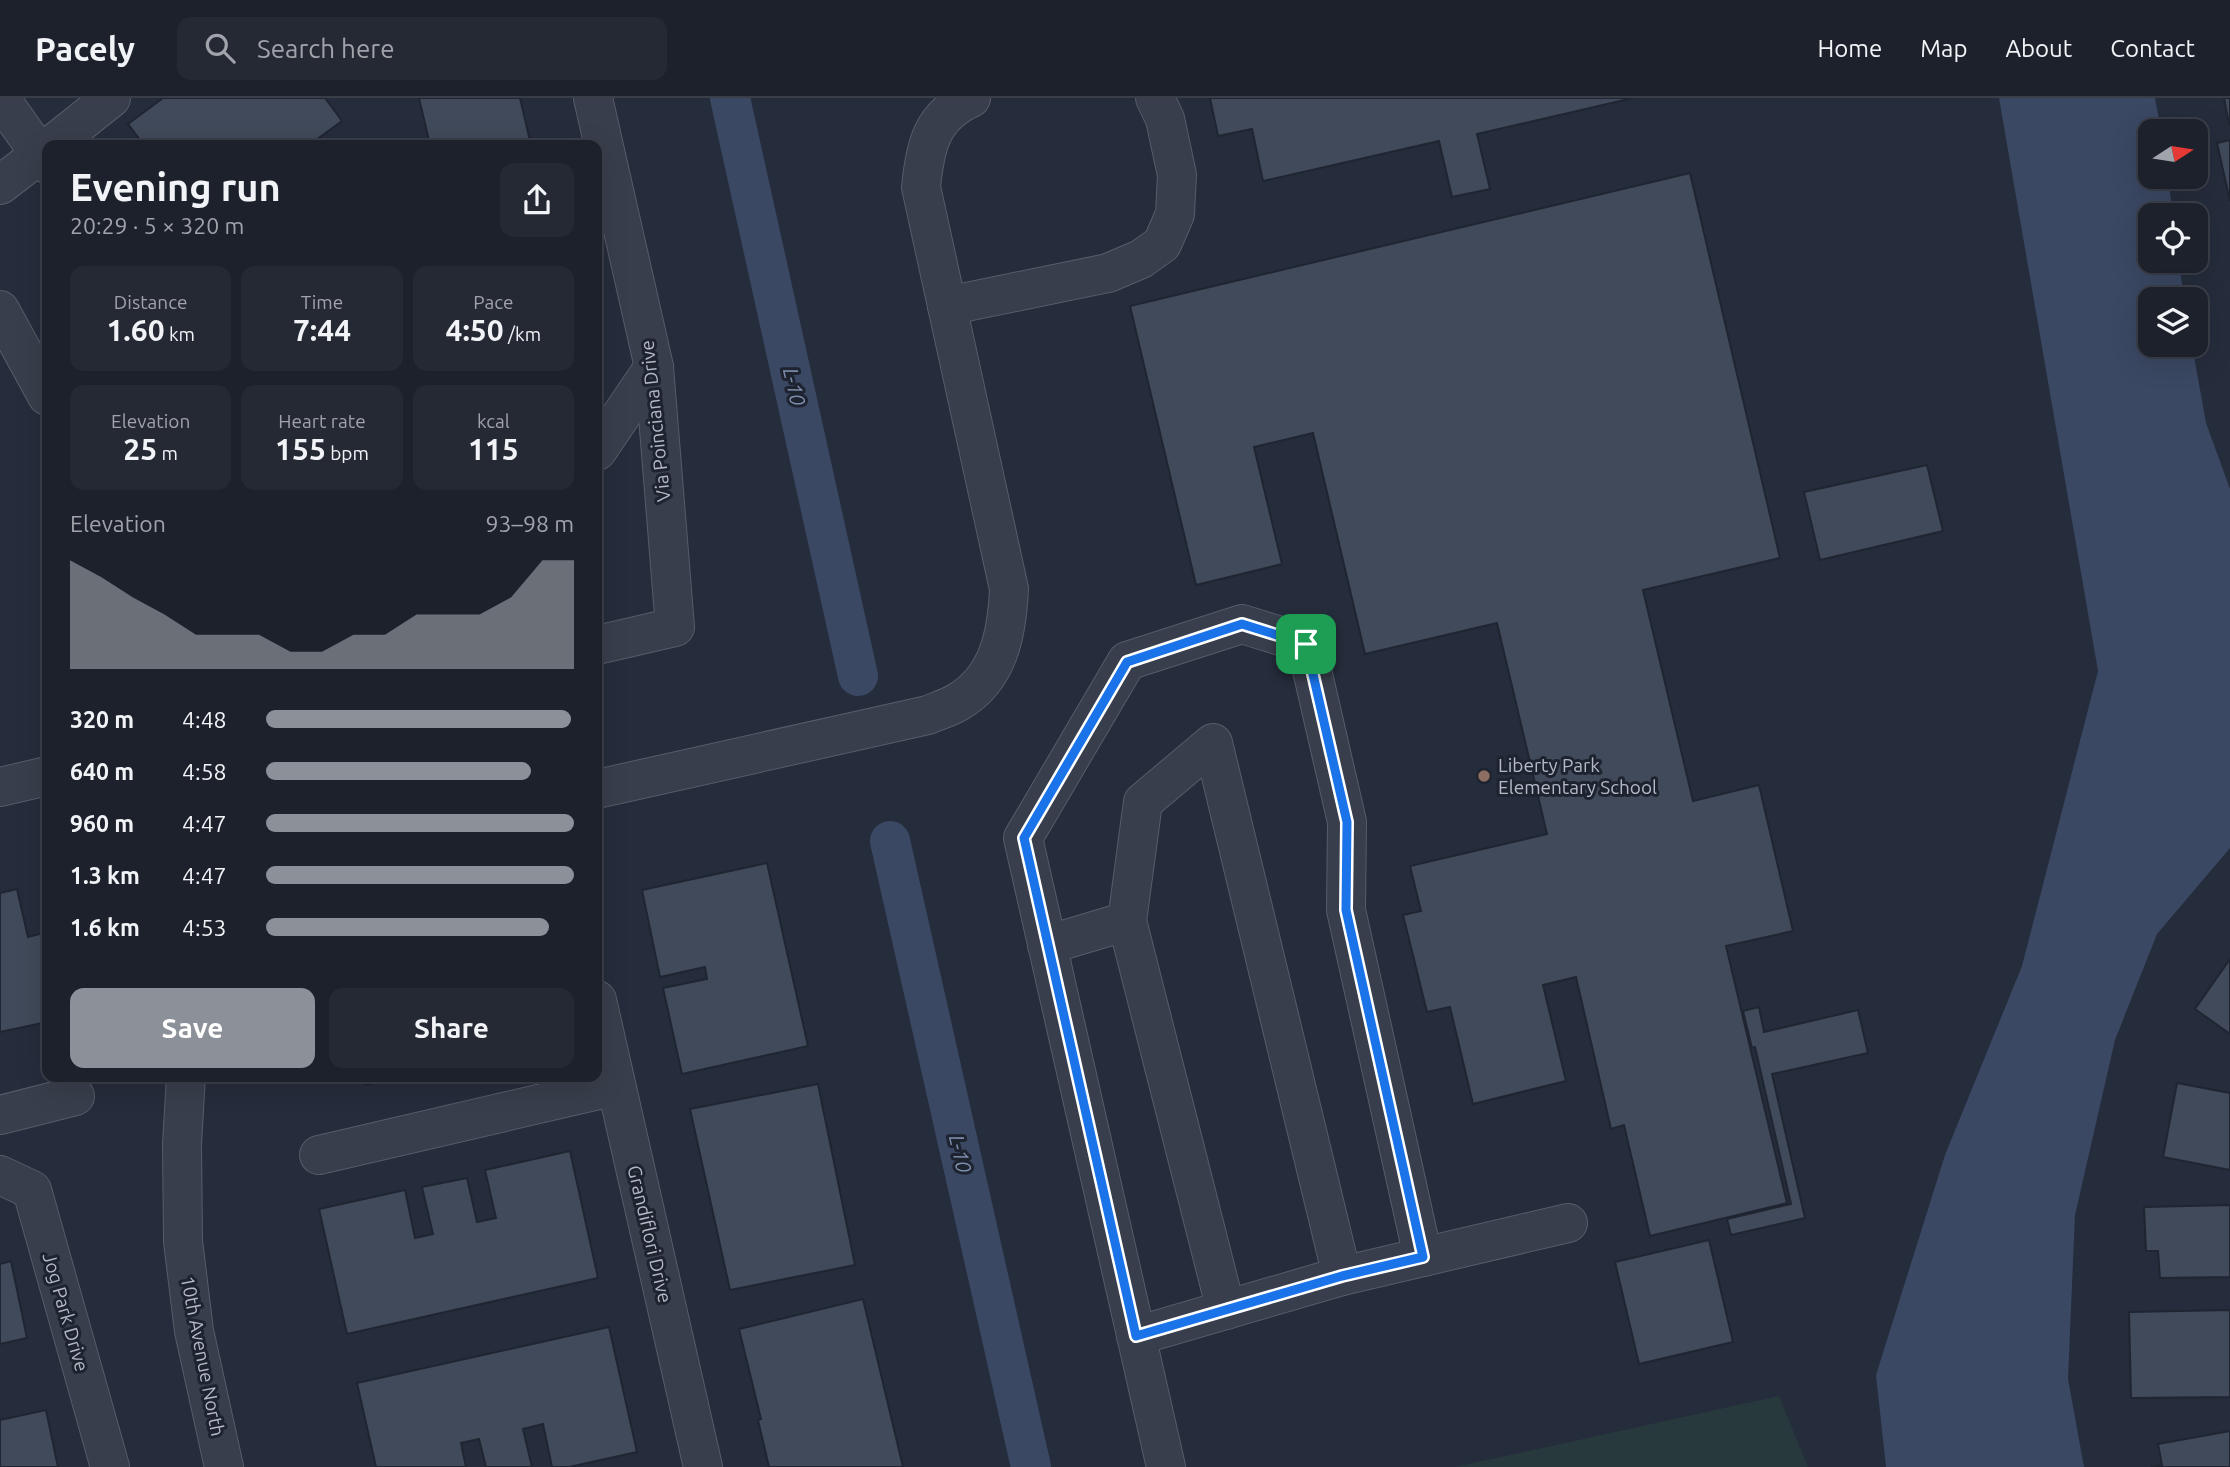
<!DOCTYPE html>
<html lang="en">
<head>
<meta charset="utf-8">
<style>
	:root { --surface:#1c212c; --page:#252934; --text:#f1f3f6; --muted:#a0a3a9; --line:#3a3e48; --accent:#8c9099 }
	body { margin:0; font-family:Ubuntu,sans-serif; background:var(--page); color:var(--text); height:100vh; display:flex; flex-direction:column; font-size:26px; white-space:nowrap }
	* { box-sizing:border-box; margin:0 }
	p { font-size:23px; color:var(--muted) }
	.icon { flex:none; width:38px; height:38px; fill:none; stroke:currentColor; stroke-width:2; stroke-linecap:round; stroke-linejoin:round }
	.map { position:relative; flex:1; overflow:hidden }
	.sheet { position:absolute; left:42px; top:42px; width:560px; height:942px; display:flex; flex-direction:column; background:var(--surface); border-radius:14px; box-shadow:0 7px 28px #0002,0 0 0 2px var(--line) }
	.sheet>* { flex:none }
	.needle { width:46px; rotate:78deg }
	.controls { position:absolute; left:2138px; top:21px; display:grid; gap:14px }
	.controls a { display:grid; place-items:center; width:70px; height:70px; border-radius:14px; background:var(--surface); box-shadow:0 7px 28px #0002,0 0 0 2px var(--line); font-size:35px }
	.pin { position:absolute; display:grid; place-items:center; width:60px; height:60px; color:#fff; margin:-30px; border-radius:14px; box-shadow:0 4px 10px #0006 }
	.round { display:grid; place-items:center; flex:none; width:74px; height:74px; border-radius:14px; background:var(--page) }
	.overview { display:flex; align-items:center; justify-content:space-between; height:119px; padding:0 28px }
	h1 { font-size:38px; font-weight:700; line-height:52px }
	.stats { display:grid; grid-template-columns:repeat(3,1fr); gap:10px; height:119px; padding:7px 28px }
	.stats div { display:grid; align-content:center; border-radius:14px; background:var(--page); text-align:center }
	.stats b { font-size:30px; font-weight:700 }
	.stats small { font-size:19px; font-weight:400 }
	.stats p { font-size:19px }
	.chart { height:196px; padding:14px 28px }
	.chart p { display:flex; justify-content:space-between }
	.chart svg { width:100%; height:126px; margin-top:7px; fill:var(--accent); opacity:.7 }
	.primary-button { display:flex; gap:14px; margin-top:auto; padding:14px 28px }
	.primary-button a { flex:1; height:80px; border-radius:14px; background:var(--accent); color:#fff; font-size:28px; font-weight:700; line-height:80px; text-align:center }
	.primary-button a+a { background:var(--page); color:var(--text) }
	ul { padding:0 28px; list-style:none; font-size:23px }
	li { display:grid; grid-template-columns:112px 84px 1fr; align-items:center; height:52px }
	li i { height:18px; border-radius:9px; background:var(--accent) }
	header { display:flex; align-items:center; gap:42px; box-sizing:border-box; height:98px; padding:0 35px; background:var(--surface); border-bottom:2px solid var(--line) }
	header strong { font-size:33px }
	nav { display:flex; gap:38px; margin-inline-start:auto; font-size:24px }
	.search { width:490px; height:63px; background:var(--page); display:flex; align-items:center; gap:18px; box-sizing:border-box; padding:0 24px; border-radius:14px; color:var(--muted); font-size:26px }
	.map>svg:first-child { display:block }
</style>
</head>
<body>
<header>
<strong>Pacely</strong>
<div class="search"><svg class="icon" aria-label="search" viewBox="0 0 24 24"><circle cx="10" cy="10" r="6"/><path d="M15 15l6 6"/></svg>Search here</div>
<nav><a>Home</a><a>Map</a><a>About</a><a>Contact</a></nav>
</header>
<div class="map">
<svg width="2230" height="1369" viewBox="0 0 2230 1369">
	<rect width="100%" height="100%" fill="#252c3b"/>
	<path fill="#28393d" d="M1779,1298l29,71h-353z"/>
	<path fill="#3b4863" d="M1999,0h156l6,33h-10v46h17l5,38h-22v46h28l5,38h-33v46h41l14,78 24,66v359l-73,86 -42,106 -40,175 -7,164 16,88h-198l-10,-92 69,-220 77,-189 76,-295z"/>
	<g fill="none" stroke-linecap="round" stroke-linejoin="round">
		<g stroke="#3b4863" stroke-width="40">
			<path d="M730,0l128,578"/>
			<path d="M890,743l141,626"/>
		</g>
	</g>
	<g fill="#414a5a" stroke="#202532" stroke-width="2">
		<path d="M163,0h162l17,23 -33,24h-165l-16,-21z"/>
		<path d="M419,0h101l11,47h-101z"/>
		<path d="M1210,0h423l-156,36 13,55 -38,8 -13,-56 -176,40 -11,-52 -34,7z"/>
		<path d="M2224,0h6v26h-1z"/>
		<path d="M2230,42v61l-13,-58z"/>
		<path d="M1690,75l90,385 -137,32 50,211 66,-16 34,146 -67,15 61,257 -137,33 -26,-111 -13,4 -35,-152 -33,8 23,96 -93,23 -23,-97 -23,5 -24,-97 18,-4 -11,-45 137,-32 -50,-211 -132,31 -52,-221 -59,14 28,117 -86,21 -66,-279z"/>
		<path d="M1927,367l16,66 -123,29 -16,-68z"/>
		<path d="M767,765l41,183 -126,28 -19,-86 44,-9 -2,-12 -45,10 -18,-87z"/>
		<path d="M17,791l11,48 19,-5v90l-47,10v-139z"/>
		<path d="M2230,861v75l-35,-25z"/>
		<path d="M1759,909l5,25 94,-22 10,43 -96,21 33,144 -74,17 -4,-16 64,-15 -36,-157 -3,1 -9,-37z"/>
		<path d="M364,978h41l-39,9z"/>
		<path d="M2177,985l53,10v77l-67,-13z"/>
		<path d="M818,986l37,181 -125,25 -40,-181z"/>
		<path d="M570,1053l28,127 -251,56 -28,-125 86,-19 10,48 18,-4 -11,-47 45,-9 10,44 19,-4 -11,-48z"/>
		<path d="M2230,1107v72l-70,1 -2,-27h-12l-2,-44z"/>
		<path d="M1709,1142l24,102 -94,22 -24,-102z"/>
		<path d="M11,1163l16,77 -27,6v-80z"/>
		<path d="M863,1201l40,168h-134l-11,-47 3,-1 -22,-90z"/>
		<path d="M2230,1212v87l-99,1 -2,-86z"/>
		<path d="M609,1229l28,125 -68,15h-17l-9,-43 -20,5 9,38h-46l-7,-28 -18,4 5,24h-90l-19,-84z"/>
		<path d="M46,1312l12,57h-58v-47z"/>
		<path d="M2230,1333v36h-79l11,-2 -4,-21z"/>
	</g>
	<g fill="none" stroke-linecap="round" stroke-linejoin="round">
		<g stroke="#575c69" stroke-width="40">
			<g id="minor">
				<path d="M0,0l47,66"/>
				<path d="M593,0l61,269 21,260 -78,18"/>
				<path d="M52,47l59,-47"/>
				<path d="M0,87l47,-36"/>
				<path d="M947,208l161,-33 33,-14 21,-15 13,-30 2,-39 -12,-56 -10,-21"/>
				<path d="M0,212l47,86"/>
				<path d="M597,353l57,-84"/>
				<path d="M0,689l47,-11"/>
				<path d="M597,691l331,-74c9,-4 20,-7 30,-13 41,-24 49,-69 51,-113l-88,-402c4,-40 10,-71 50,-89"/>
				<path d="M1127,823l99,389"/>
				<path d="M1047,847l80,-24 16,-119 70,-59 129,533 -206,60"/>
				<path d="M597,902l106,467"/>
				<path d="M186,978l-4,68 1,97 11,90 30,136"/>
				<path d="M0,1017l75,-19"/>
				<path d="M319,1057l297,-69"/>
				<path d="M0,1077l32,15 78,277"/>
				<path d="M1342,1178l226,-53"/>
				<path d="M1166,1369l-143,-629 104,-177 115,-37 64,20 41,178 -1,88 77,347"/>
			</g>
		</g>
		<use href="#minor" stroke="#383e4b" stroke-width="38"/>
	</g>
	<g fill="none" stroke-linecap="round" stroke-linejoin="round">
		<g stroke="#fff" stroke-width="14">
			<path id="route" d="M1242,526l64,20 41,178 -1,88 77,347 -81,19 -206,60 -112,-498 103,-176z"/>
		</g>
		<use href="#route" stroke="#1a73e8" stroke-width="9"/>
	</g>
	<circle fill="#8d6e63" stroke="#1e2330" stroke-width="2.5" cx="1484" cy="678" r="7"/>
	<g text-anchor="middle" stroke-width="6" stroke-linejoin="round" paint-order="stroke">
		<g font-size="19" fill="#b4b9c7" stroke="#1e2330">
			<text transform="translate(655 323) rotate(-96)" y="7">Via Poinciana Drive</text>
			<text transform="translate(650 1136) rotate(77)" y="7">Grandiflori Drive</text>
			<text transform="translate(66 1214) rotate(74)" y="7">Jog Park Drive</text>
			<text transform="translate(203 1258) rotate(79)" y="7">10th Avenue North</text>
		</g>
		<g font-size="19" fill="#b4b9c7" stroke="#1e2330" text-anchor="start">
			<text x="1498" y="674">Liberty Park<tspan x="1498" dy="22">Elementary School</tspan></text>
		</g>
		<g font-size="21" font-style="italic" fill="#7d8dac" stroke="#1e2330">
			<text transform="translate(794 289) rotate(77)" y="7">L-10</text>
			<text transform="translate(960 1056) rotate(77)" y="7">L-10</text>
		</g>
	</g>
</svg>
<div class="controls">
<a><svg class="needle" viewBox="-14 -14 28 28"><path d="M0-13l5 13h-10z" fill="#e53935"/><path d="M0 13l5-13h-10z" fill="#a0a3a9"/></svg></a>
<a><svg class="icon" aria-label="locate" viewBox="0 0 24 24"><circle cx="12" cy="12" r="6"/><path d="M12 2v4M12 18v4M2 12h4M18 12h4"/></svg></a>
<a><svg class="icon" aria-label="layers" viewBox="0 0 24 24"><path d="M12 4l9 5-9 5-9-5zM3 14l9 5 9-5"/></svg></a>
</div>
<div class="pin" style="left:1306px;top:546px;background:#1e9e55"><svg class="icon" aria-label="arrive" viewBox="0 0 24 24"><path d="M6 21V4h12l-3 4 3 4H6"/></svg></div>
<section class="sheet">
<div class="overview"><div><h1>Evening run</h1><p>20:29 · 5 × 320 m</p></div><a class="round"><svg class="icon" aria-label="share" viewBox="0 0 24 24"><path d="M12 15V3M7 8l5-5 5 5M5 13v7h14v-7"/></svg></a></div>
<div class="stats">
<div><p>Distance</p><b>1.60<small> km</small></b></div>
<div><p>Time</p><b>7:44</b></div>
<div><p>Pace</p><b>4:50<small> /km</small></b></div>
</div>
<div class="stats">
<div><p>Elevation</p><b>25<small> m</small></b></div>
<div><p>Heart rate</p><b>155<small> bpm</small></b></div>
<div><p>kcal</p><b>115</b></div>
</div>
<div class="chart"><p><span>Elevation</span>93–98 m</p>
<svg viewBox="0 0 160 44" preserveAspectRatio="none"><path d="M0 44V6L10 12L20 19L30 25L40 32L50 32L60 32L70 38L80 38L90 32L100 32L110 25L120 25L130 25L140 19L150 6L160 6V44z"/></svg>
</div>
<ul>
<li><b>320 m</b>4:48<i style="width:99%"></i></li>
<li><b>640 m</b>4:58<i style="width:86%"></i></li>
<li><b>960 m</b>4:47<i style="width:100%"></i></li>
<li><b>1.3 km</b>4:47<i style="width:100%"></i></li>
<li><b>1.6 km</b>4:53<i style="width:92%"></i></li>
</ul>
<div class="primary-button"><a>Save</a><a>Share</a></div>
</section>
</div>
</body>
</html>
